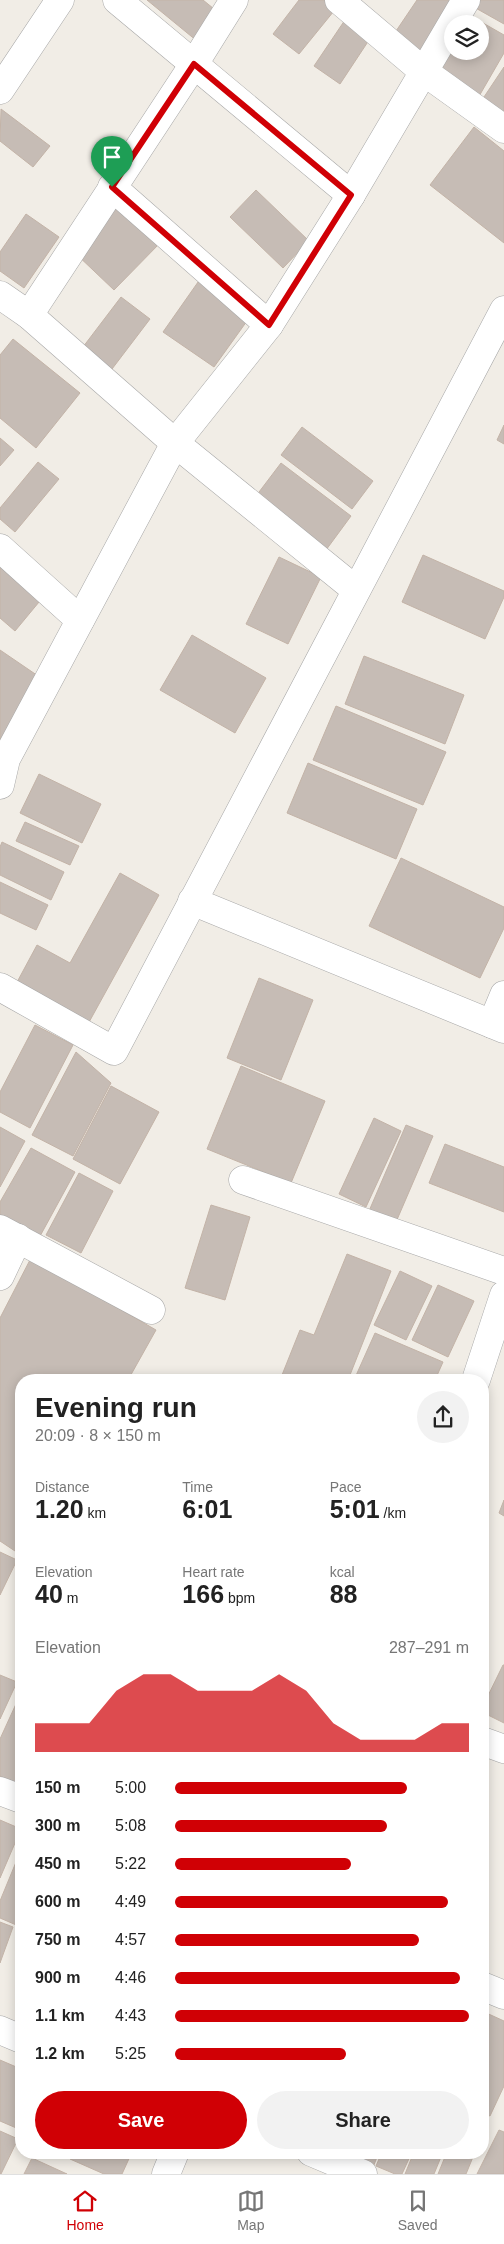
<!DOCTYPE html>
<html lang="en">
<head>
<meta charset="utf-8">
<style>
	:root { --surface:#fff; --page:#f2f2f2; --text:#222; --muted:#767676; --line:#e0e0e0; --accent:#d00005 }
	body { margin:0; font-family:Helvetica,sans-serif; background:var(--page); color:var(--text); height:100vh; display:flex; flex-direction:column; font-size:19px; white-space:nowrap }
	* { box-sizing:border-box; margin:0 }
	p { font-size:16px; color:var(--muted) }
	.icon { flex:none; width:28px; height:28px; fill:none; stroke:currentColor; stroke-width:2; stroke-linecap:round; stroke-linejoin:round }
	.map { position:relative; flex:1; overflow:hidden }
	.drawer { position:absolute; left:15px; top:1374px; width:474px; height:785px; display:flex; flex-direction:column; background:var(--surface); border-radius:20px; box-shadow:0 2px 12px #0003 }
	.drawer>* { flex:none }
	.tools { position:absolute; left:444px; top:15px; display:grid; gap:10px }
	.tools a { display:grid; place-items:center; width:45px; height:45px; border-radius:50%; background:var(--surface); box-shadow:0 2px 12px #0003; font-size:25px }
	.pin { position:absolute; display:grid; place-items:center; width:42px; height:42px; color:#fff; margin:-51px -21px; border-radius:50% 50% 50% 0; rotate:-45deg; box-shadow:0 0 5px #0007 }
	.pin .icon { rotate:45deg }
	.round { display:grid; place-items:center; flex:none; width:52px; height:52px; border-radius:26px; background:var(--page) }
	.overview { display:flex; align-items:center; justify-content:space-between; height:85px; padding:0 20px }
	h1 { font-size:28px; font-weight:700; line-height:38px }
	.metrics { display:grid; grid-template-columns:repeat(3,1fr); gap:8px; height:85px; padding:5px 20px }
	.metrics div { display:grid; align-content:center }
	.metrics b { font-size:25px; font-weight:700 }
	.metrics small { font-size:14px; font-weight:400 }
	.metrics p { font-size:14px }
	.chart { height:140px; padding:10px 20px }
	.chart p { display:flex; justify-content:space-between }
	.chart svg { width:100%; height:90px; margin-top:5px; fill:var(--accent); opacity:.7 }
	.button { display:flex; gap:10px; margin-top:auto; padding:10px 20px }
	.button a { flex:1; height:58px; border-radius:30px; background:var(--accent); color:#fff; font-size:20px; font-weight:700; line-height:58px; text-align:center }
	.button a+a { background:var(--page); color:var(--text) }
	ul { padding:0 20px; list-style:none; font-size:16px }
	li { display:grid; grid-template-columns:80px 60px 1fr; align-items:center; height:38px }
	li i { height:12px; border-radius:6px; background:var(--accent) }
	.dock { display:flex; justify-content:space-around; align-items:center; height:70px; border-top:1px solid var(--line); background:var(--surface); font-size:14px; color:var(--muted) }
	.dock a { display:grid; justify-items:center; gap:2px }
	.dock .selected { color:var(--accent) }
	.map>svg:first-child { display:block }
</style>
</head>
<body>
<div class="map">
<svg width="504" height="2174" viewBox="0 0 504 2174">
	<rect width="100%" height="100%" fill="#f1ede6"/>
	<g fill="#c6bcb5" stroke="#c3b3a7">
		<path d="M147,0h56l16,13 -22,28z"/>
		<path d="M299,0h31l8,6 -39,48 -26,-20z"/>
		<path d="M417,0h33l-31,55 -27,-18z"/>
		<path d="M476,0h28v24l-32,-18z"/>
		<path d="M349,14l26,17 -35,53 -26,-18z"/>
		<path d="M469,15l35,20v18l-26,45 -42,-26 16,-29v8h28v-27h-16z"/>
		<path d="M504,67v52l-24,-16z"/>
		<path d="M1,109l49,37 -17,21 -33,-26z"/>
		<path d="M474,127l30,24v92l-74,-58z"/>
		<path d="M256,190l53,51 -26,27 -53,-51z"/>
		<path d="M119,203l41,40 -46,47 -41,-39z"/>
		<path d="M26,214l33,23 -35,51 -24,-17v-19z"/>
		<path d="M203,275l49,39 -38,53 -51,-35z"/>
		<path d="M121,297l29,22 -38,50 -29,-22z"/>
		<path d="M13,339l67,54 -44,55 -36,-30v-63z"/>
		<path d="M504,425v19l-7,-4z"/>
		<path d="M302,427l71,54 -21,28 -71,-54z"/>
		<path d="M0,438l14,12 -14,16z"/>
		<path d="M38,462l21,17 -44,53 -15,-13v-11z"/>
		<path d="M281,463l70,53 -25,34 -70,-54z"/>
		<path d="M423,555l81,36v6l-19,42 -83,-37z"/>
		<path d="M279,557l42,20 -33,67 -42,-20z"/>
		<path d="M0,561l44,35 -29,35 -15,-13z"/>
		<path d="M192,635l74,43 -31,55 -75,-43z"/>
		<path d="M0,650l44,30 -41,61 -3,-2z"/>
		<path d="M364,656l100,39 -19,49 -100,-40z"/>
		<path d="M336,706l110,46 -23,53 -110,-45z"/>
		<path d="M308,763l109,46 -21,50 -109,-46z"/>
		<path d="M39,774l62,30 -19,39 -62,-30z"/>
		<path d="M25,822l54,24 -9,19 -54,-24z"/>
		<path d="M2,842l62,30 -13,28 -51,-25v-28z"/>
		<path d="M401,858l103,49v21l-24,50 -111,-52z"/>
		<path d="M120,873l39,22 -71,129 -72,-40 21,-39 33,18z"/>
		<path d="M0,882l48,23 -12,25 -36,-17z"/>
		<path d="M259,978l54,22 -32,80 -54,-22z"/>
		<path d="M35,1025l38,20 -43,83 -30,-16v-20z"/>
		<path d="M76,1052l35,31 -38,73 -41,-21z"/>
		<path d="M241,1066l84,35 -34,82 -84,-34z"/>
		<path d="M111,1086l48,26 -39,72 -47,-25z"/>
		<path d="M374,1118l27,13 -35,76 -27,-13z"/>
		<path d="M406,1125l27,11 -37,86 -27,-11z"/>
		<path d="M0,1127l25,14 -25,46z"/>
		<path d="M445,1144l59,23v45l-75,-29z"/>
		<path d="M31,1148l44,24 -36,66 -39,-22v-14z"/>
		<path d="M79,1173l34,18 -32,62 -35,-18z"/>
		<path d="M211,1205l39,12 -25,83 -40,-12z"/>
		<path d="M347,1254l44,17 -43,109h-68l20,-50 14,5z"/>
		<path d="M31,1258l125,72 -28,50h-107v175l-21,-14v-223z"/>
		<path d="M400,1271l32,15 -26,54 -32,-15z"/>
		<path d="M438,1285l36,16 -26,56 -36,-17z"/>
		<path d="M375,1333l68,29 -8,18h-81z"/>
		<path d="M504,1500v16l-5,-3z"/>
		<path d="M0,1552l17,8 -17,35z"/>
		<path d="M503,1665h1v58l-22,-11v-4z"/>
		<path d="M0,1675l17,7 -17,37z"/>
		<path d="M21,1693v93l-21,-10v-37z"/>
		<path d="M0,1820l21,9 -21,49z"/>
		<path d="M21,1850v77l-21,-9v-17z"/>
		<path d="M0,1922l13,5 -13,36z"/>
		<path d="M482,2011l22,10v65l-14,30 -8,-4z"/>
		<path d="M0,2060l21,9v61l-21,-9z"/>
		<path d="M499,2130l5,2v42h-27z"/>
		<path d="M0,2131l18,8 -17,35h-1z"/>
		<path d="M72,2152h60l-10,22h-18l-34,-15z"/>
		<path d="M331,2152h48l-7,18z"/>
		<path d="M382,2152h30l-10,22h-7l-19,-8z"/>
		<path d="M414,2152h29l-9,22h-29z"/>
		<path d="M447,2152h28l-9,22h-28z"/>
		<path d="M32,2158l35,16h-43z"/>
	</g>
	<g fill="none" stroke-linecap="round" stroke-linejoin="round">
		<g stroke="#a7a7a7" stroke-width="29">
			<g id="minor">
				<path d="M117,0l234,195"/>
				<path d="M339,0l84,71 81,58"/>
				<path d="M0,90l60,-90"/>
				<path d="M112,187l157,138"/>
				<path d="M0,295l29,20 146,128 181,147"/>
				<path d="M29,315l165,-251 40,-64"/>
				<path d="M0,548l80,72"/>
				<path d="M0,785l6,-26 169,-316 94,-118 82,-130 115,-195"/>
				<path d="M192,901l312,128"/>
				<path d="M0,987l114,64 390,-741"/>
				<path d="M492,1024l12,-29"/>
				<path d="M243,1180l261,91"/>
				<path d="M0,1229l151,81"/>
				<path d="M0,1276l18,-38"/>
				<path d="M476,1380l28,-85"/>
				<path d="M482,1741l22,8"/>
				<path d="M0,1791l21,8"/>
				<path d="M482,1986l22,9"/>
				<path d="M0,2030l21,9"/>
				<path d="M311,2152l52,22"/>
				<path d="M166,2174l9,-22"/>
			</g>
		</g>
		<use href="#minor" stroke="#fff" stroke-width="28"/>
	</g>
	<g fill="none" stroke-linecap="round" stroke-linejoin="round">
		<g stroke="#fff" stroke-width="10">
			<path id="route" d="M194,64l157,131 -82,130 -157,-138z"/>
		</g>
		<use href="#route" stroke="#d00005" stroke-width="6"/>
	</g>
</svg>
<div class="tools">
<a><svg class="icon" aria-label="layers" viewBox="0 0 24 24"><path d="M12 4l9 5-9 5-9-5zM3 14l9 5 9-5"/></svg></a>
</div>
<div class="pin" style="left:112px;top:187px;background:#1e9e55"><svg class="icon" aria-label="arrive" viewBox="0 0 24 24"><path d="M6 21V4h12l-3 4 3 4H6"/></svg></div>
<section class="drawer">
<div class="overview"><div><h1>Evening run</h1><p>20:09 · 8 × 150 m</p></div><a class="round"><svg class="icon" aria-label="share" viewBox="0 0 24 24"><path d="M12 15V3M7 8l5-5 5 5M5 13v7h14v-7"/></svg></a></div>
<div class="metrics">
<div><p>Distance</p><b>1.20<small> km</small></b></div>
<div><p>Time</p><b>6:01</b></div>
<div><p>Pace</p><b>5:01<small> /km</small></b></div>
</div>
<div class="metrics">
<div><p>Elevation</p><b>40<small> m</small></b></div>
<div><p>Heart rate</p><b>166<small> bpm</small></b></div>
<div><p>kcal</p><b>88</b></div>
</div>
<div class="chart"><p><span>Elevation</span>287–291 m</p>
<svg viewBox="0 0 160 44" preserveAspectRatio="none"><path d="M0 44V30L10 30L20 30L30 14L40 6L50 6L60 14L70 14L80 14L90 6L100 14L110 30L120 38L130 38L140 38L150 30L160 30V44z"/></svg>
</div>
<ul>
<li><b>150 m</b>5:00<i style="width:79%"></i></li>
<li><b>300 m</b>5:08<i style="width:72%"></i></li>
<li><b>450 m</b>5:22<i style="width:60%"></i></li>
<li><b>600 m</b>4:49<i style="width:93%"></i></li>
<li><b>750 m</b>4:57<i style="width:83%"></i></li>
<li><b>900 m</b>4:46<i style="width:97%"></i></li>
<li><b>1.1 km</b>4:43<i style="width:100%"></i></li>
<li><b>1.2 km</b>5:25<i style="width:58%"></i></li>
</ul>
<div class="button"><a>Save</a><a>Share</a></div>
</section>
</div>
<nav class="dock">
<a class="selected"><svg class="icon" aria-label="home" viewBox="0 0 24 24"><path d="M3 11l9-7 9 7M6 9v11h12V9"/></svg>Home</a>
<a><svg class="icon" aria-label="map" viewBox="0 0 24 24"><path d="M3 6l6-2 6 2 6-2v14l-6 2-6-2-6 2zM9 4v14M15 6v14"/></svg>Map</a>
<a><svg class="icon" aria-label="saved" viewBox="0 0 24 24"><path d="M7 4h10v16l-5-4-5 4z"/></svg>Saved</a>
</nav>
</body>
</html>
